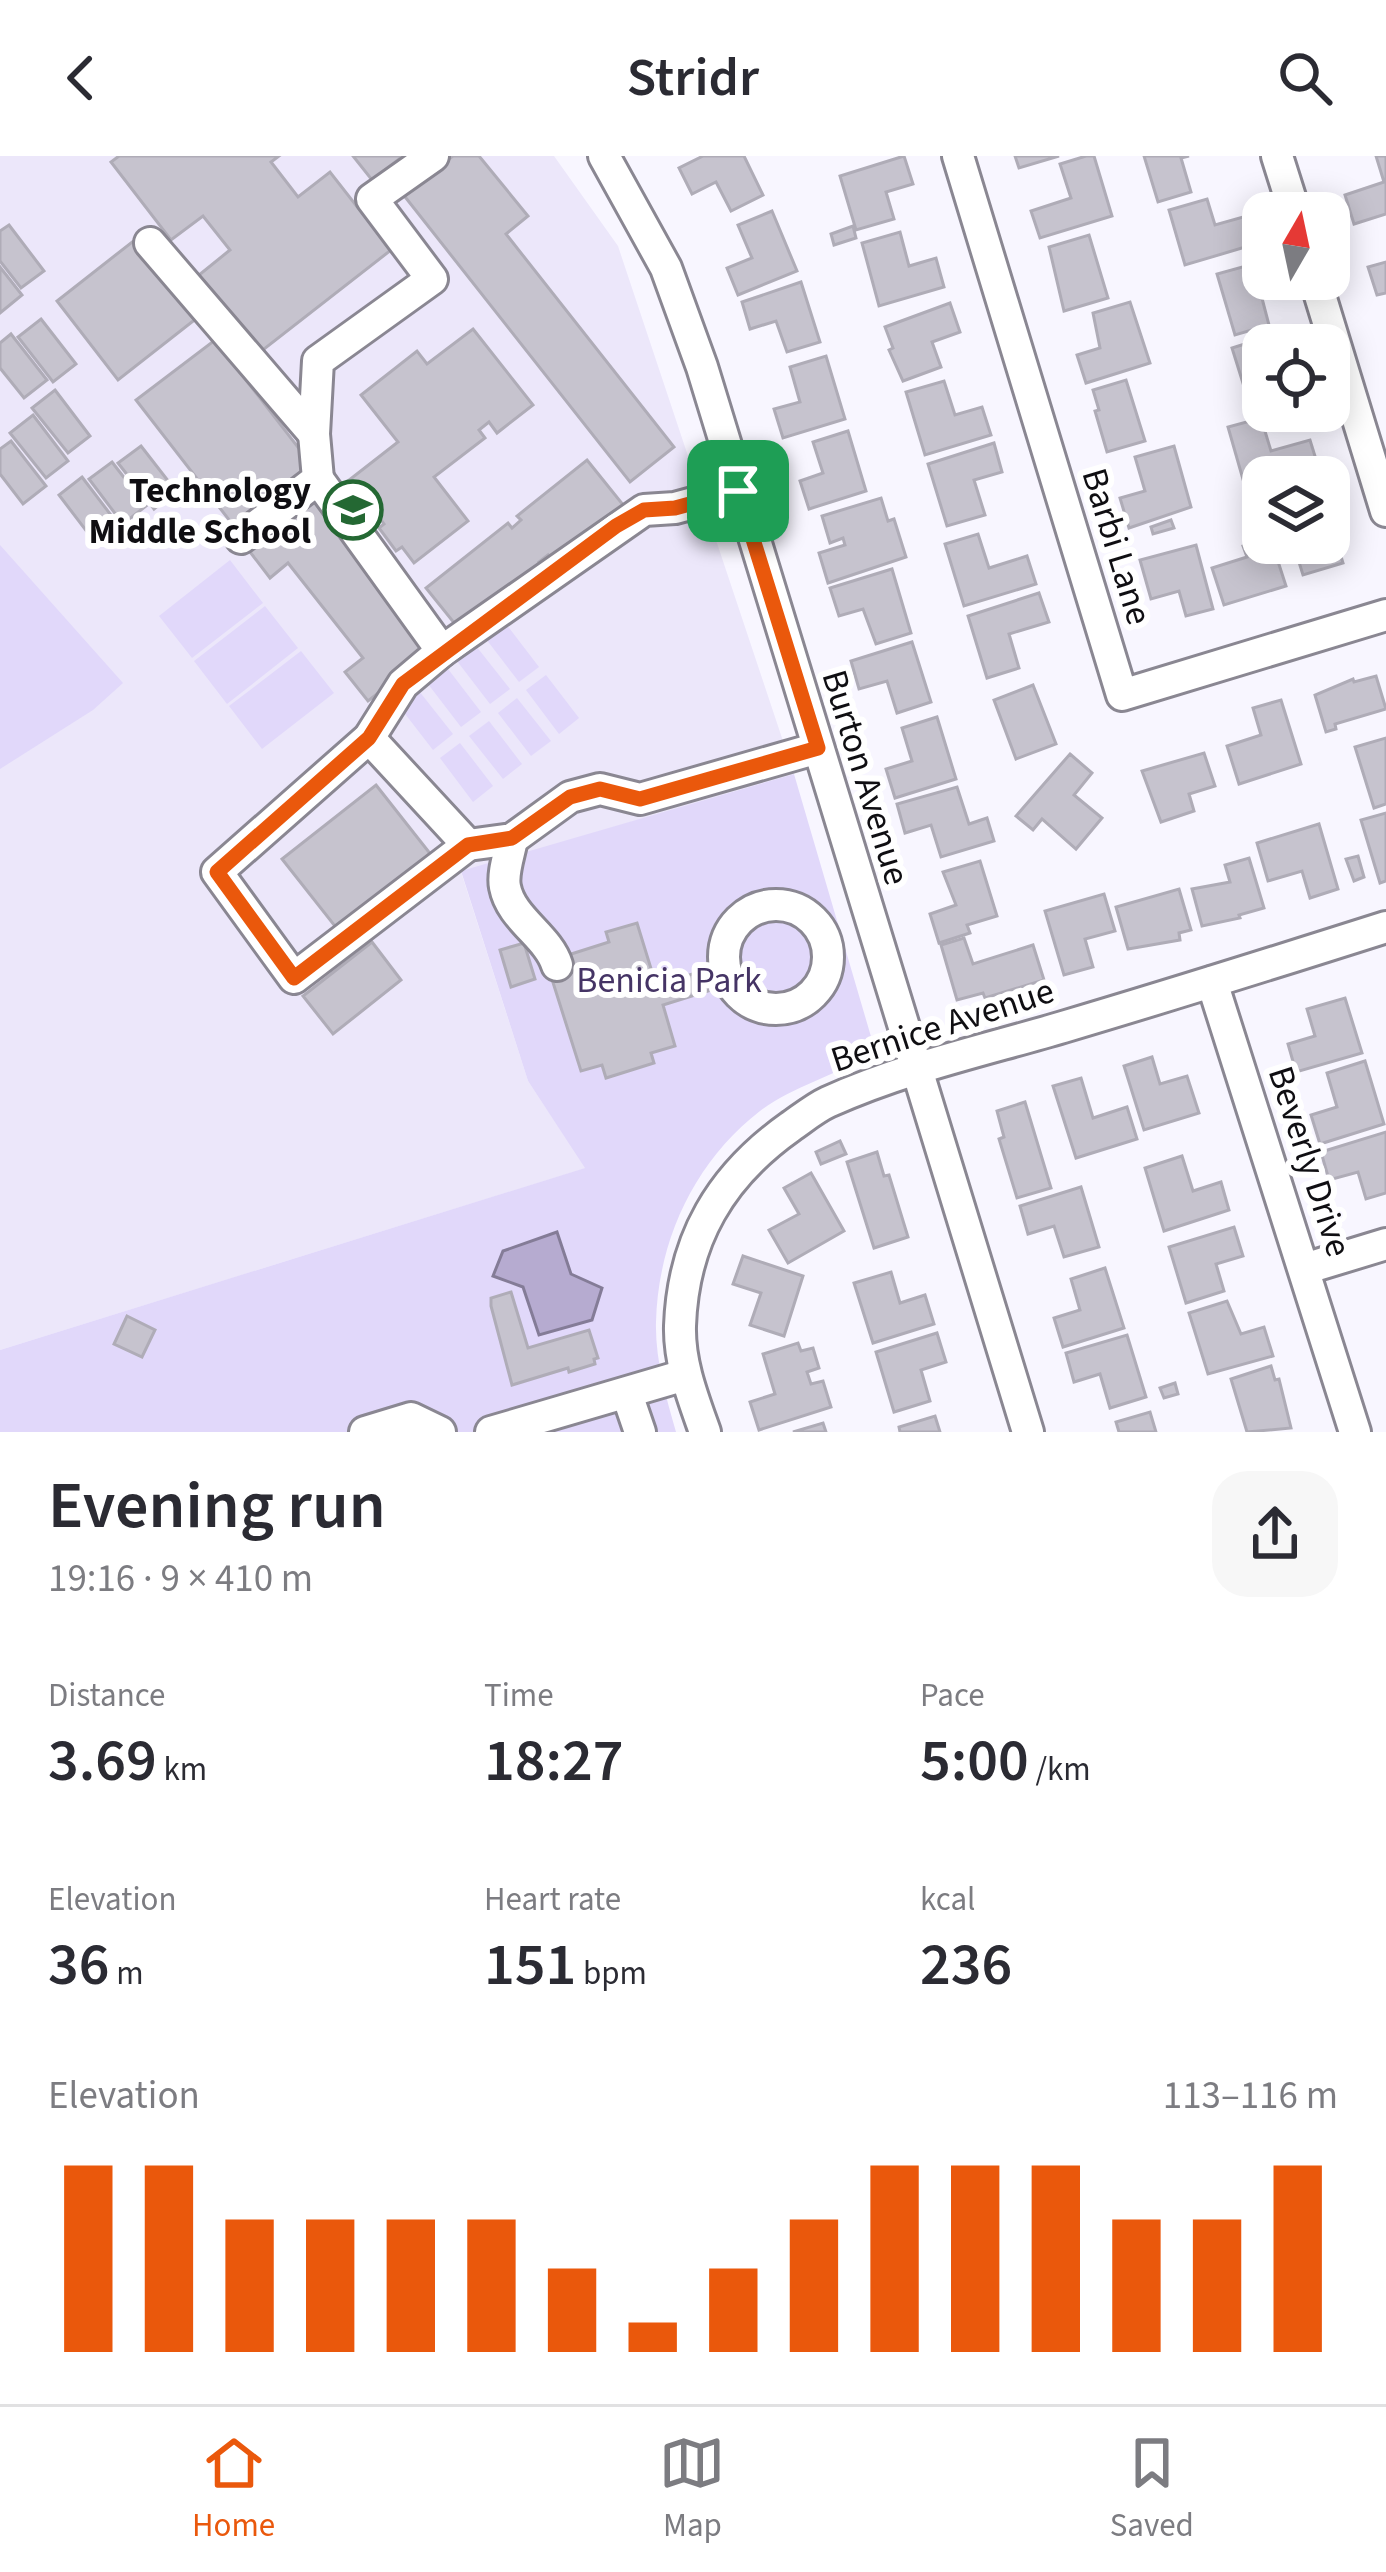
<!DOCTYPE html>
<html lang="en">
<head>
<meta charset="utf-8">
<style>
	:root { --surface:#fff; --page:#f7f7f7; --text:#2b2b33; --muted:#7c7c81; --line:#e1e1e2; --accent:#ea580c }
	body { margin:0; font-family:"Source Sans 3",sans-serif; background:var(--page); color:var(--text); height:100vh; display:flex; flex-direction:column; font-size:45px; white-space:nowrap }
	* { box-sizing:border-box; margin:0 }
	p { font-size:39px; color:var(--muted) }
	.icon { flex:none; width:66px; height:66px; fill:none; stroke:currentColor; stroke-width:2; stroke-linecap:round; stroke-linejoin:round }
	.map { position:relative; height:1276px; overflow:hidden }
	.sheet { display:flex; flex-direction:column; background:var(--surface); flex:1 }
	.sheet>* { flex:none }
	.needle { width:78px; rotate:9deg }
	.buttons { position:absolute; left:1242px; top:36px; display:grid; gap:24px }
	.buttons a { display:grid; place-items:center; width:108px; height:108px; border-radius:24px; background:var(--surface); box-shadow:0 6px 30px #0003; font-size:60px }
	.pin { position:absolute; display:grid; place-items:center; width:102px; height:102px; color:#fff; margin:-51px; border-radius:24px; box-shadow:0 6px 18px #0006 }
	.round { display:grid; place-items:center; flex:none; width:126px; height:126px; border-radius:36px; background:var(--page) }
	.headline { display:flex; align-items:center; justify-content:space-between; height:204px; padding:0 48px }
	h1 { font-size:66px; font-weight:600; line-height:90px }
	.figures { display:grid; grid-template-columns:repeat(3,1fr); gap:18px; height:204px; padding:12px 48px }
	.figures div { display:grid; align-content:center }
	.figures b { font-size:60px; font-weight:600 }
	.figures small { font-size:33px; font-weight:400 }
	.figures p { font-size:33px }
	.chart { height:336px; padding:24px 48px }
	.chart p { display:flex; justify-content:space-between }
	.chart svg { width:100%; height:216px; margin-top:12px; stroke:var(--accent); stroke-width:6 }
	header { display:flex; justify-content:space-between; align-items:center; height:156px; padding:0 48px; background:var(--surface); font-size:54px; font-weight:600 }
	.menu { display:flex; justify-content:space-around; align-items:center; height:168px; border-top:3px solid var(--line); background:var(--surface); font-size:33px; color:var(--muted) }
	.menu a { display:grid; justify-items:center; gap:6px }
	.menu .current { color:var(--accent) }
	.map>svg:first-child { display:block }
</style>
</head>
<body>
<header><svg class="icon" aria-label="back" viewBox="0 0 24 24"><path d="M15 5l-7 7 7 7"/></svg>Stridr<svg class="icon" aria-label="search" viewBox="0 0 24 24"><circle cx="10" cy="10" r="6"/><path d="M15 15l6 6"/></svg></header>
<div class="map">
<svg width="1386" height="1276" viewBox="0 0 1386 1276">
	<rect width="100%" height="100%" fill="#f8f6ff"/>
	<path fill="#ece7fa" d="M0,0h554l64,90 176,528 -333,98 67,209 58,87 -586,182z"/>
	<g fill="#e1d8fa">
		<path d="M0,389l123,138 -30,27 -93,59z"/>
		<path d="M230,404l33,43 -71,55 -33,-42z"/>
		<path d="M265,450l33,42 -71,56 -33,-43z"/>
		<path d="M506,468l33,43 -20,15 -33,-43z"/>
		<path d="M476,490l34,43 -20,15 -33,-43z"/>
		<path d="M301,495l33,42 -72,56 -33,-43z"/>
		<path d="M448,513l33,43 -20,15 -33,-43z"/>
		<path d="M546,519l33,43 -20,16 -33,-44z"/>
		<path d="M419,535l34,43 -20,16 -34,-44z"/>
		<path d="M517,542l34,43 -20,15 -33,-43z"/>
		<path d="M489,565l33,43 -19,15 -34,-43z"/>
		<path d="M460,587l33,43 -20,16 -33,-44z"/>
		<path d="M794,618l78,266 -5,15c-34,22 -74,31 -107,56 -65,50 -102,129 -104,211 -1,37 10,75 20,110h-676v-82l585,-182 -57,-87 -67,-210z"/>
	</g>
	<path fill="#b6abd0" stroke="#847c97" stroke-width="3" d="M557,1076l14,42 31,14 -10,32 -53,15 -16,-48 -30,-11 10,-25z"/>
	<g fill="#c6c3ce" stroke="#afacb7" stroke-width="3">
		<path d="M119,0h160l-8,6 27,35 32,-25 61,78 -132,103 -60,-78 31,-25 -27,-34 -32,24 -60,-78z"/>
		<path d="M353,0h50l-31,24z"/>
		<path d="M453,0h26l49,60 -22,18 168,213 -44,35 -228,-289z"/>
		<path d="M703,0h41l19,39 -32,16 -15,-29 -24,12 -13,-26z"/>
		<path d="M904,0l9,28 -27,8 8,27 -38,11 -16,-54z"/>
		<path d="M1015,0h44l-40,12z"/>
		<path d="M1086,0h8l18,60 -72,22 -9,-27 40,-13 -11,-34z"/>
		<path d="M1144,0h45l-8,2 10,34 -33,10z"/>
		<path d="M1376,0h10v58l-32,10 -9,-29 39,-13z"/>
		<path d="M1207,43l8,26 28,-8 9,28 -67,20 -16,-55z"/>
		<path d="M772,55l25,60 -59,24 -11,-27 25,-10 -14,-33z"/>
		<path d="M9,69l35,46 -23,17 -21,-27v-30z"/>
		<path d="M853,70l3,12 -22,7 -3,-11z"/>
		<path d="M900,76l9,34 27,-8 8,29 -65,19 -17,-63z"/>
		<path d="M1089,79l19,63 -44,13 -15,-64z"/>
		<path d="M136,83l61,79 -79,62 -61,-79z"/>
		<path d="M1386,106v31l-9,2 -9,-28z"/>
		<path d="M1253,108l16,61 -34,10 -18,-61z"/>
		<path d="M0,111l22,28 -22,18z"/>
		<path d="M801,126l19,60 -33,10 -11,-31 -26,8 -8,-27z"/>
		<path d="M1130,146l20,61 -64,20 -9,-28 23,-7 -7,-35z"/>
		<path d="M950,147l10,29 -28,10 9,25 -38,14 -14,-31 4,-2 -8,-21z"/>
		<path d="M41,163l35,45 -23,18 -35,-45z"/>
		<path d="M473,173l60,76 -36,28 -8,-11 -10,8 6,8 -51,39 34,44 -54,42 -12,-16 -6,4 -17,-23 5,-4 -5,-7 -6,4 -29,-37 54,-42 -37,-47 56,-44 10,13z"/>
		<path d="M11,178l36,46 -23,18 -24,-30v-25z"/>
		<path d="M1273,179l3,10h-13v61l-12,3 -19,-61z"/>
		<path d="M215,184l96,124 -78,61 -97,-125z"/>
		<path d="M826,200l19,63 -62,19 -9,-29 26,-7 -10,-35z"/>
		<path d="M1126,224l19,61 -38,11 -12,-41 4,-1 -6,-20z"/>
		<path d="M944,225l11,34 27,-8 9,28 -66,20 -19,-63z"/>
		<path d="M55,234l35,46 -22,17 -36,-45z"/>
		<path d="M33,259l35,46 -22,17 -36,-45z"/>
		<path d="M1261,262l10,33 39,-11 9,29 -26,8h-30v8l-17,5 -18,-63z"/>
		<path d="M848,275l18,60 -57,18 -9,-28 23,-8 -10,-31z"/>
		<path d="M11,285l35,45 -23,18 -23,-30v-25z"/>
		<path d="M994,287l8,29 -28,8 11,35 -38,11 -19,-62z"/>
		<path d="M141,290l35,45 -22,18 -36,-46z"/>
		<path d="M1174,290l17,61 -62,21 -9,-30 25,-7 -10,-34z"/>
		<path d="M587,304l37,46 -71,57 -5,-8 -9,7 6,7 -82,65 -37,-46 82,-65 4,5 9,-8 -4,-4z"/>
		<path d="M112,306l34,44 -23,18 -34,-45z"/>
		<path d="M82,321l35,46 -23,18 -35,-46z"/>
		<path d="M311,342l120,154 -63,49 -23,-29 18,-14 -75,-95 -18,15 -23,-30z"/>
		<path d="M881,342l7,23 6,-2 12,38 -78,26 -9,-30 26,-8 -2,-7 -13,5 -8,-27z"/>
		<path d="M1329,361l14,46 -40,12 -10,-32h36z"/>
		<path d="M1171,364l3,8 -21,6 -2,-7z"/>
		<path d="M978,378l11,34 38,-12 9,28 -72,22 -19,-62z"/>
		<path d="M1263,384l9,3 14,43 -62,19 -12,-37 35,-11 -4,-11z"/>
		<path d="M1196,389l17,64 -27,7 -7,-25 -28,8 -11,-39z"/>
		<path d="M892,413l19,64 -35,11 -13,-35 -24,7 -9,-28z"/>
		<path d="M1039,437l10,29 -40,12 10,34 -32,10 -19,-62z"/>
		<path d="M912,486l19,60 -34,11 -10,-32 -28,8 -8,-28z"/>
		<path d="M1376,520l10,33 -51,15 1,5 -10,3 -11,-37 38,-16 1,3z"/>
		<path d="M1033,529l23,59 -40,15 -22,-59z"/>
		<path d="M1281,544l20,64 -62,20 -12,-38 34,-11 -8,-27z"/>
		<path d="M937,561l19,62 -61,19 -9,-29 26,-8 -10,-33z"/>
		<path d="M1386,582v66l-12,4 -19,-61z"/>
		<path d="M1204,597l11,33 -26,8 5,17 -33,11 -19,-51z"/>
		<path d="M1070,598l22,19 -18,22 28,23 -26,31 -34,-30 -9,11 -17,-14z"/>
		<path d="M376,629l56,71 -94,74 -56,-71z"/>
		<path d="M957,631l12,37 18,-6 7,23 -53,16 -10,-32 -26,8 -8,-29z"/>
		<path d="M1386,657v68l-6,2 -19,-63z"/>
		<path d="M1319,668l19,65 -28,9 -8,-27 -34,10 -11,-38z"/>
		<path d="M1358,700l6,21 -10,4 -8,-22z"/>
		<path d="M1249,702l15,50 -25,7 1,3 -38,8 -10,-37 38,-7 -5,-17z"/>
		<path d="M980,705l17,55 -30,9 3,8 -31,10 -9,-29 26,-9 -13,-33z"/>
		<path d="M1179,733l12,41 -12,3 1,7 -52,9 -12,-42z"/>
		<path d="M1104,738l11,37 -30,8 8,28 -29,8 -19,-64z"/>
		<path d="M637,767l19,62 46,-14 6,20 -45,14 12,41 -24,7 3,10 -48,15 -4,-13 -21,6 -31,-98 22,-7 -4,-11 41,-13 -3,-10z"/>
		<path d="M964,782l9,26 60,-19 11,35 -59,18 -2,-5 -26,7 -16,-55z"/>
		<path d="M372,786l29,38 -68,54 -30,-38z"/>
		<path d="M524,787l11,36 -24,8 -11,-37z"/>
		<path d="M1345,842l17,55 -66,19 -8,-28 27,-8 -8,-27z"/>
		<path d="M1152,901l8,27 27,-8 12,37 -55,17 -20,-64z"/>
		<path d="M1365,905l19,63 -64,20 -9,-29 26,-8 -10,-34z"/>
		<path d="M1081,922l12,40 34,-11 10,32 -61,19 -23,-72z"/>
		<path d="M1025,946l26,86 -34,10 -18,-59 5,-2 -7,-26z"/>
		<path d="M1386,976v61l-20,6 -8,-27 -29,8 -8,-28z"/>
		<path d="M840,985l6,13 -25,10 -5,-12z"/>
		<path d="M877,996l7,24 5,-1 19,62 -34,11 -27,-86z"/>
		<path d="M1182,1000l11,35 28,-9 8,28 -65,21 -19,-63z"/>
		<path d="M811,1017l33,58 -56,32 -19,-33 30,-16 -15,-26z"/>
		<path d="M1081,1031l18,60 -35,10 -10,-31 -26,8 -8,-28z"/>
		<path d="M1234,1071l9,29 -27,8 8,27 -38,12 -17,-56z"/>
		<path d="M743,1100l60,20 -19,60 -34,-11 11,-32 -28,-9z"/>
		<path d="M1105,1112l19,60 -61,19 -9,-29 26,-8 -9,-31z"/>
		<path d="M891,1116l9,31 25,-8 9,29 -61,19 -19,-60z"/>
		<path d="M511,1136l17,56 61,-18 9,28 -4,1 1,5 -26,8 -1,-4 -56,17 -21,-79v-8z"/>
		<path d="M1227,1145l14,33 23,-7 9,29 -65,18 -19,-61z"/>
		<path d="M127,1160l28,14 -13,27 -28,-13z"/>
		<path d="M937,1177l9,29 -25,8 9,31 -36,11 -18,-60z"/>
		<path d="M1127,1179l19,62 -36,11 -10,-34 -26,8 -8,-29z"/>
		<path d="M798,1187l3,8 12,-3 6,20 -12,4 4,12 12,-3 8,26 -72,23 -9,-28 25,-8 -12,-40z"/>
		<path d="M1271,1210l4,14 4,-1 12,49 -44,4 -16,-53z"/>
		<path d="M1175,1227l3,11 -14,4 -4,-10z"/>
		<path d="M1150,1256l6,20h-37l-3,-10z"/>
		<path d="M935,1260l5,16h-40l-1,-5z"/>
		<path d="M823,1267l3,9h-33z"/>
	</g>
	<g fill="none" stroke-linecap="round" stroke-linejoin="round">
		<g stroke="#8a8792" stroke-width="36">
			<g id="minor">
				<path d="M604,0l62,112 36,99 326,1065"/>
				<path d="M958,0l164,539 264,-80"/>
				<path d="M1277,0l18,57"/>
				<path d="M150,87l164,191"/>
				<path d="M1315,123l71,232"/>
				<path d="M318,323l124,172 -39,33 -34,54 -152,134 77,106 174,-133"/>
				<path d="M241,382l77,-59 -4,-45 4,-73 114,-82 -60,-80 61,-43"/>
				<path d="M442,495l202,-141 31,-2 63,-17"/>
				<path d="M369,582l99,107 44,-6 58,-42 30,-8 40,10 178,-51"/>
				<path d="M512,683c-2,13 -10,34 -7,48 6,32 43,49 52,78"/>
				<circle cx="776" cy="801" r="52"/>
				<path d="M1212,826l143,450"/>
				<path d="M1304,1113l82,-25"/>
				<path d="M627,1238l13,38"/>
				<path d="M365,1276l46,-14 29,14"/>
				<path d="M491,1276l194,-57"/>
				<path d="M705,1276c-12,-34 -26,-69 -25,-106 3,-87 41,-150 110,-199 13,-9 25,-19 38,-25 75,-34 157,-52 235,-75 108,-32 216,-66 323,-100"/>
			</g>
		</g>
		<use href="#minor" stroke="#fff" stroke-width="30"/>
	</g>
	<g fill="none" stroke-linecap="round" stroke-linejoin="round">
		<g stroke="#fff" stroke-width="24">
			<path id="route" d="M738,335l80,257 -178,51 -40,-10 -30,8 -58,41 -44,7 -174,133 -77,-106 152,-134 34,-54 213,-158 28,-16 31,-2z"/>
		</g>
		<use href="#route" stroke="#ea580c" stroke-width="15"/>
	</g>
	<defs>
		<g id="school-ring" transform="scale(3)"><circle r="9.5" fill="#fff" stroke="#246833" stroke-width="1.5"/><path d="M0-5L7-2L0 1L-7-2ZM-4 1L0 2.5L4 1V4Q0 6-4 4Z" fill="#246833"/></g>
	</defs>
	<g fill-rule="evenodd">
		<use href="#school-ring" x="353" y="354"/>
	</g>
	<g text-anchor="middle" stroke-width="12" stroke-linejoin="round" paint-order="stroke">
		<g font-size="36" font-weight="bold" fill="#0f0e12" stroke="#fff" text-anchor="end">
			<text x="311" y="346">Technology<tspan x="311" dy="41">Middle School</tspan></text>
		</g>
		<g font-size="36" fill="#0f0e12" stroke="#fff">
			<text transform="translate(1118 390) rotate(73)" y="13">Barbi Lane</text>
			<text transform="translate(867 621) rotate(73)" y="13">Burton Avenue</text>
			<text transform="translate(942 868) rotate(-18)" y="13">Bernice Avenue</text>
			<text transform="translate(1311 1005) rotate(72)" y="13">Beverly Drive</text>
		</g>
		<g font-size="36" fill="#453465" stroke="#fff">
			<text x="669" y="836">Benicia Park</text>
		</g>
	</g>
</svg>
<div class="buttons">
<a><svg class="needle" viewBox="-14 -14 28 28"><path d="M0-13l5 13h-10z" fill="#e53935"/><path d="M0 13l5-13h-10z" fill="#7c7c81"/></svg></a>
<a><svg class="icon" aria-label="locate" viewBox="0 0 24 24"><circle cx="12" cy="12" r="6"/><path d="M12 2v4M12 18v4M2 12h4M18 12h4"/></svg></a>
<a><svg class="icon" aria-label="layers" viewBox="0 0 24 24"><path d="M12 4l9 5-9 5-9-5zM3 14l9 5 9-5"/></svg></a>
</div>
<div class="pin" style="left:738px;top:335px;background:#1e9e55"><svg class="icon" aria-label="arrive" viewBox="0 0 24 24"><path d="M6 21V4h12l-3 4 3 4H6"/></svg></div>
</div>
<section class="sheet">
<div class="headline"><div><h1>Evening run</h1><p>19:16 · 9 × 410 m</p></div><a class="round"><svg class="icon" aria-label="share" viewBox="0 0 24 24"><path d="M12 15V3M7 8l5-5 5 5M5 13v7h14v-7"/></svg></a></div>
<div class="figures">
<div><p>Distance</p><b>3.69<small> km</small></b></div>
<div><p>Time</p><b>18:27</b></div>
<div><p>Pace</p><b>5:00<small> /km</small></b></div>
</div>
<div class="figures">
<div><p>Elevation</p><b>36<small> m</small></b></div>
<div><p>Heart rate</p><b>151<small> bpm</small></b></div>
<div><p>kcal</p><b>236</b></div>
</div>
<div class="chart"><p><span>Elevation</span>113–116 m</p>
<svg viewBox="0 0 160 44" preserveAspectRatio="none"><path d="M5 44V6M15 44V6M25 44V17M35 44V17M45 44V17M55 44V17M65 44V27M75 44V38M85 44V27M95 44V17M105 44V6M115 44V6M125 44V6M135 44V17M145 44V17M155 44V6"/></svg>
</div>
</section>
<nav class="menu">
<a class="current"><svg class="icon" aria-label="home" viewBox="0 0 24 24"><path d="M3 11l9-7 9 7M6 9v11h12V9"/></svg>Home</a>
<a><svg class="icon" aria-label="map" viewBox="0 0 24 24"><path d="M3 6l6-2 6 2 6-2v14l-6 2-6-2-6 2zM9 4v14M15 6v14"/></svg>Map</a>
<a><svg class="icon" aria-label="saved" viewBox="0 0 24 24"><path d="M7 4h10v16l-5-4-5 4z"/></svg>Saved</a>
</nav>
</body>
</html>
